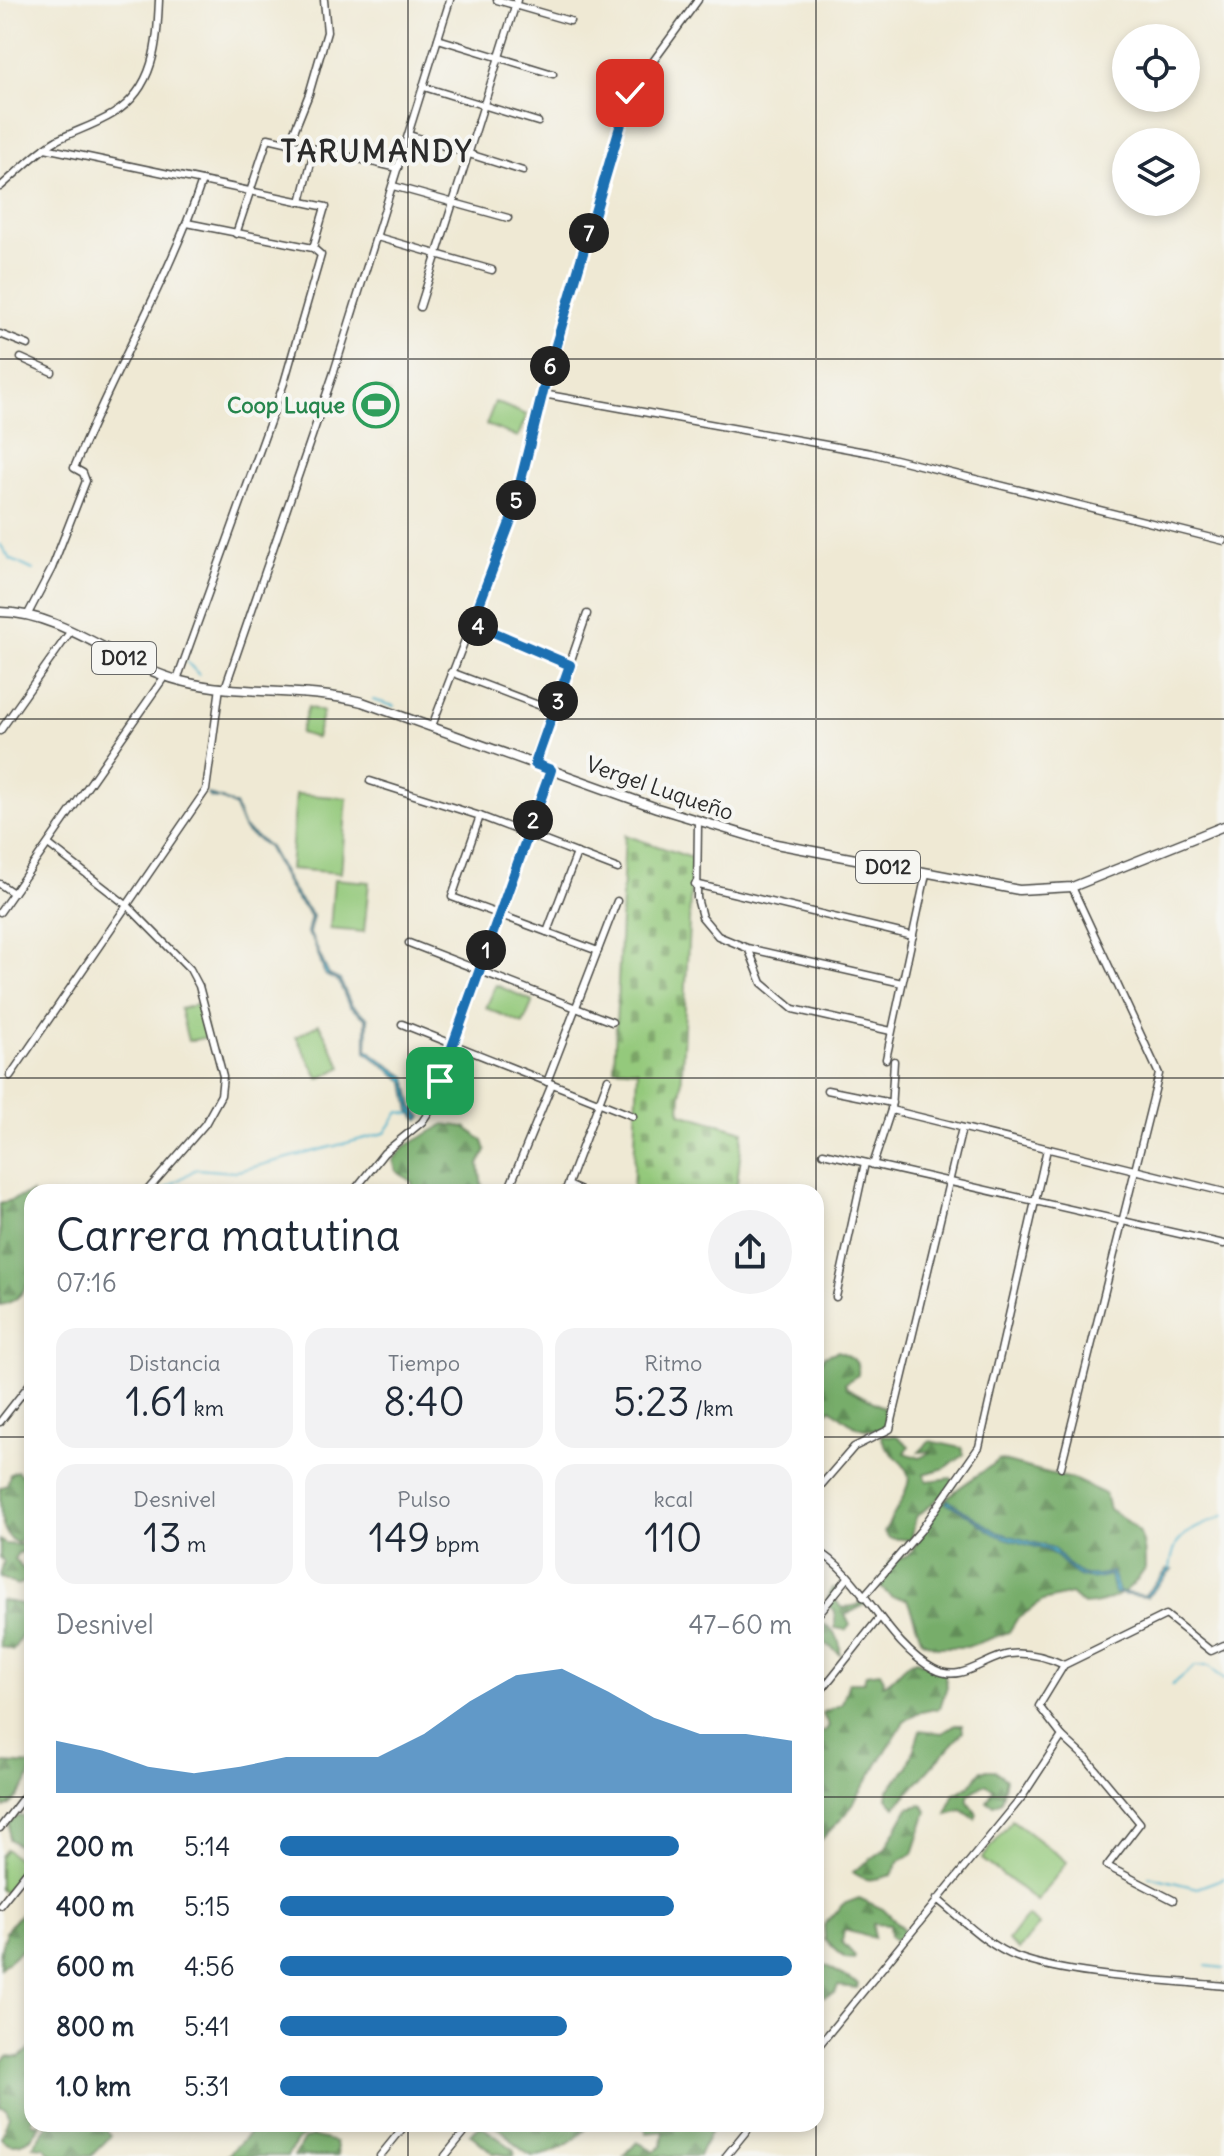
<!DOCTYPE html>
<html lang="es">
<head>
<meta charset="utf-8">
<style>
	:root { --surface:#fff; --page:#f2f2f3; --text:#1f2937; --muted:#747a83; --accent:#1f6fb2 }
	body { margin:0; font-family:Delius,sans-serif; background:var(--page); color:var(--text); height:100vh; display:flex; flex-direction:column; font-size:30px; white-space:nowrap }
	* { box-sizing:border-box; margin:0 }
	p { font-size:26px; color:var(--muted) }
	.icon { flex:none; width:44px; height:44px; fill:none; stroke:currentColor; stroke-width:2; stroke-linecap:round; stroke-linejoin:round }
	.map { position:relative; flex:1; overflow:hidden }
	.panel { position:absolute; left:24px; top:1184px; width:800px; height:948px; display:flex; flex-direction:column; background:var(--surface); border-radius:24px; box-shadow:0 4px 12px #0003 }
	.panel>* { flex:none }
	.fabs { position:absolute; left:1112px; top:24px; display:grid; gap:16px }
	.fabs a { display:grid; place-items:center; width:88px; height:88px; border-radius:50%; background:var(--surface); box-shadow:0 4px 12px #0003; font-size:40px }
	.pin { position:absolute; display:grid; place-items:center; width:68px; height:68px; color:#fff; margin:-34px; border-radius:16px; box-shadow:0 4px 12px #0006 }
	.km { position:absolute; width:40px; height:40px; margin:-20px; border-radius:50%; background:#222; color:#fff; font-size:22px; line-height:40px; text-align:center }
	.round { display:grid; place-items:center; flex:none; width:84px; height:84px; border-radius:42px; background:var(--page) }
	.headline { display:flex; align-items:center; justify-content:space-between; height:136px; padding:0 32px }
	h1 { font-size:44px; font-weight:600; line-height:60px }
	.stats { display:grid; grid-template-columns:repeat(3,1fr); gap:12px; height:136px; padding:8px 32px }
	.stats div { display:grid; align-content:center; border-radius:20px; background:var(--page); text-align:center }
	.stats b { font-size:40px; font-weight:600 }
	.stats small { font-size:22px; font-weight:400 }
	.stats p { font-size:22px }
	.chart { height:224px; padding:16px 32px }
	.chart p { display:flex; justify-content:space-between }
	.chart svg { width:100%; height:144px; margin-top:8px; fill:var(--accent); opacity:.7 }
	ul { padding:0 32px; list-style:none; font-size:26px }
	li { display:grid; grid-template-columns:128px 96px 1fr; align-items:center; height:60px }
	li i { height:20px; border-radius:10px; background:var(--accent) }
	.map>svg:first-child { display:block }
</style>
</head>
<body>
<div class="map">
<svg width="1224" height="2156" viewBox="0 0 1224 2156">
	<defs>
		<pattern id="forest-firs" width="22" height="20" patternUnits="userSpaceOnUse" patternTransform="scale(2)"><rect width="22" height="20" fill="#77ad6b"/><path d="M5 1l3.5 6h-7zM16 11l3.5 6h-7z" fill="#628d58"/></pattern>
		<pattern id="cemetery-stones" width="16" height="16" patternUnits="userSpaceOnUse" patternTransform="scale(2)"><rect width="16" height="16" fill="#94c97b"/><path d="M2 7V4a2 2 0 0 1 4 0v3zM10 15v-3a2 2 0 0 1 4 0v3z" fill="#79a365"/></pattern>
		<pattern id="water-rules" width="6" height="5" patternUnits="userSpaceOnUse" patternTransform="scale(2)"><rect width="6" height="5" fill="#4cb1cb"/><path d="M0 2.5h6" fill="none" stroke="#3f90a5"/></pattern>
	</defs>
	<rect width="100%" height="100%" fill="#f6f6f2"/>
	<filter id="ink" filterUnits="userSpaceOnUse"><feTurbulence type="fractalNoise" baseFrequency=".0125" numOctaves="2"/><feDisplacementMap in="SourceGraphic" scale="16" xChannelSelector="R" yChannelSelector="G"/><feConvolveMatrix kernelMatrix="1 2 1 2 8 2 1 2 1" color-interpolation-filters="sRGB"/></filter>
	<filter id="wash" filterUnits="userSpaceOnUse"><feTurbulence type="fractalNoise" baseFrequency=".006" numOctaves="4" result="noise"/><feDisplacementMap in="SourceGraphic" scale="32" xChannelSelector="R" yChannelSelector="G"/><feGaussianBlur stdDeviation="1.8" result="paint"/><feColorMatrix in="noise" values="0 0 0 0 0 0 0 0 0 0 0 0 0 0 0 0 0 1.4 0 .05"/><feComposite in="paint" operator="in"/></filter>
	<g filter="url(#wash)">
		<rect width="100%" height="100%" fill="#efe9d4"/>
		<g fill="#94c97b" stroke="#607a53" stroke-width="2">
			<path d="M375,388l15,5 -13,28 -15,-5z"/>
			<path d="M495,402l32,13 -9,22 -32,-12z"/>
			<path d="M308,707l15,5 -7,26 -16,-5z"/>
			<path d="M296,794l51,4 -6,75 -51,-4z"/>
			<path d="M334,879l35,3 -5,50 -34,-3z"/>
			<path d="M496,985l37,16 -10,23 -37,-16z"/>
			<path d="M200,1004l8,33 -20,4 -8,-32z"/>
			<path d="M319,1024l23,43 -23,12 -23,-42z"/>
			<path d="M1012,1820l55,42 -30,39 -55,-42z"/>
			<path d="M6,1849l20,17 -21,27 -5,-4v-33z"/>
			<path d="M1027,1916l12,9 -20,25 -11,-9z"/>
		</g>
		<g fill="url(#forest-firs)" stroke="#516c4b" stroke-width="2">
			<path d="M445,1124l21,3 17,14 3,9 -7,15 3,21 9,6h-79v-10l-16,-11 -3,-11 11,-13z"/>
			<path d="M32,1193c0,35 14,105 -32,112v-101z"/>
			<path d="M838,1351c13,5 22,9 20,24l-13,8 2,5 36,19 6,15 -3,6c-25,7 -37,-5 -55,-20l-15,13v-48l8,-17z"/>
			<path d="M881,1435l16,1 12,10 -4,7 15,5 12,-7 -13,1 11,-11 32,7 2,7 -19,13 -21,6 3,7 24,-3 5,6 -40,33 -5,23 -22,-2 -5,-6c9,-17 22,-35 25,-54 -3,-19 -24,-24 -28,-43z"/>
			<path d="M999,1460l76,20 30,14 4,15c31,20 36,22 36,60 -14,22 -35,35 -62,36l-12,-11 -28,7 -26,18 -8,13 -42,15h-31l-14,-6 -15,-42 -15,-2 -12,-10 10,-26c30,-3 25,-22 39,-43 15,-24 48,-41 70,-58z"/>
			<path d="M17,1471l15,14v43l-14,15c-18,-5 -18,-35 -18,-55l7,-3 3,-11z"/>
			<path d="M30,1539l2,12 -14,2 -4,6 11,12 3,10 -12,4 -16,-8 4,-15 -4,-5v-17l5,4 15,1z"/>
			<path d="M832,1588l7,2 -4,10 8,8 15,-3 5,-6 5,4 -23,12 5,10 -4,5 -11,-2v-17l-9,-7z"/>
			<path d="M0,1600l32,6v12l-19,32 -13,-4z"/>
			<path d="M816,1620c14,6 26,16 24,34l-24,-17z"/>
			<path d="M917,1660l27,12 3,14 -7,22 -23,5 -13,9 -57,91 -31,32v-115l8,2 5,-6 -7,-13 20,-9 7,-22h15l2,-8 14,-2 4,7 -2,6c14,-3 19,-22 35,-25z"/>
			<path d="M955,1725h7l1,7 -68,75 -8,-9 1,-8 20,-23 12,-37 22,3z"/>
			<path d="M5,1763l27,2c0,14 -15,38 -27,43l-5,-14v-26z"/>
			<path d="M982,1770h12l12,9 -5,22 -7,4 -7,-3 7,-13 -9,-5 -17,11v7l9,12 -2,5 -13,-9 -15,4 6,-19 17,-10z"/>
			<path d="M922,1805l5,6 -14,43 -14,7 -7,14c-17,4 -26,9 -39,-3l32,-23 23,-41z"/>
			<path d="M15,1817l7,-1 6,5 2,21 -3,4h-8l-10,-7v-16z"/>
			<path d="M859,1898l24,11 23,23 -10,9 -6,-5 -1,-11 -16,-1 1,14 -30,-8 -2,12 13,14 -1,3 -9,-1 -20,-18 -1,-15 19,-21z"/>
			<path d="M32,1908v33l-32,27c0,-27 5,-48 32,-60z"/>
			<path d="M816,1960l42,24 -1,4 -19,-2 -3,7 -11,4 -8,-20z"/>
			<path d="M32,2048v76h8c-7,17 -25,27 -39,14l8,-22 -3,-8 -6,-1 1,-45 6,-6 12,1z"/>
			<path d="M49,2124h53l9,12 -20,20h-39l-8,-9 -11,-1z"/>
			<path d="M258,2124h59l-20,17 -10,15h-60z"/>
			<path d="M494,2124h96c-12,15 -35,32 -57,32 -15,-5 -26,-24 -39,-32z"/>
			<path d="M643,2124h71l-15,32h-75l13,-14 18,9 7,-5 2,-15 -17,2z"/>
			<path d="M481,2126l34,24 -1,6 -21,-3 -23,-19z"/>
			<path d="M312,2136l24,6 2,14h-44l10,-17z"/>
		</g>
		<path fill="url(#cemetery-stones)" stroke="#607a53" stroke-width="2" d="M625,835l67,23 -12,255 63,18 -7,61h-103l5,-122 -24,-2z"/>
		<g fill="url(#water-rules)" stroke="#3c6e7b" stroke-width="2">
			<path d="M208,794l27,11 9,23 24,18 25,45 20,25 -4,16 20,43 11,5 11,25 17,13 -1,31c13,10 25,19 40,28l6,30 9,10 -3,3 -9,-9 -5,-29 -39,-30v-33l-17,-13 -10,-24 -14,-7 -11,-33 -7,-9 4,-17 -18,-21 -26,-49 -23,-16 -9,-23 -13,-8 -12,-1z"/>
			<path d="M948,1500l49,32 56,16c21,21 23,34 59,24l7,20 25,4 24,-27 4,1 -25,27 -33,-4 -4,-18c-44,13 -37,-14 -64,-25 -13,-5 -44,-11 -53,-17 -15,-10 -29,-23 -47,-30z"/>
		</g>
		<g fill="none" stroke-linecap="round" stroke-linejoin="round">
			<g stroke="#4cb1cb" stroke-width="2">
				<path d="M0,544l10,15 23,11"/>
				<path d="M187,662l12,13"/>
				<path d="M287,684l17,2"/>
				<path d="M373,700l21,6"/>
				<path d="M336,702l13,3"/>
				<path d="M160,1192l36,-23 38,3 151,-39 14,-21 12,2"/>
				<path d="M1170,1569c4,-41 24,-37 54,-54"/>
				<path d="M1172,1685l23,-19h14l15,14"/>
				<path d="M1149,1876l48,12 27,-10"/>
				<path d="M1206,1966l18,2"/>
			</g>
		</g>
	</g>
	<g filter="url(#ink)">
		<g fill="none" stroke-linecap="round" stroke-linejoin="round">
			<g stroke="#484844" stroke-width="9">
				<g id="minor">
					<path d="M497,0l73,21"/>
					<path d="M438,39l115,35"/>
					<path d="M424,87l114,35"/>
					<path d="M409,135l114,36"/>
					<path d="M289,144l20,-50 18,-62 -3,-32"/>
					<path d="M45,148l281,59"/>
					<path d="M393,186l115,32"/>
					<path d="M0,187c18,-15 36,-35 57,-47 18,-9 38,-15 56,-26 42,-26 44,-70 46,-114"/>
					<path d="M301,202l13,-51"/>
					<path d="M236,234l32,-96 130,30"/>
					<path d="M377,237l115,33"/>
					<path d="M313,248l12,-41"/>
					<path d="M420,307l97,-307"/>
					<path d="M0,334l28,11"/>
					<path d="M21,358l31,14"/>
					<path d="M543,394l328,59 353,88"/>
					<path d="M28,614l24,-46 34,-87 -3,-8 -9,-5c40,-98 94,-187 128,-287"/>
					<path d="M472,623l98,42"/>
					<path d="M451,672l103,39"/>
					<path d="M177,680l107,-297 37,-128 -8,-7 -126,-25"/>
					<path d="M225,688l108,-313 117,-375"/>
					<path d="M432,726l79,-206 35,-141 84,-286 68,-93"/>
					<path d="M0,731l70,-99"/>
					<path d="M535,764l52,-150"/>
					<path d="M370,781l110,35 138,53"/>
					<path d="M480,816l-28,81 146,54"/>
					<path d="M698,822l-1,76 5,19 16,19 29,12 155,35"/>
					<path d="M48,844l81,63 61,62 9,17 24,90 -2,19 -16,29 -59,68"/>
					<path d="M0,884l13,9"/>
					<path d="M695,884l218,52"/>
					<path d="M0,912l165,-236"/>
					<path d="M547,932l30,-79"/>
					<path d="M409,943l203,79"/>
					<path d="M749,950l13,33 31,26 98,22"/>
					<path d="M402,1024l231,92"/>
					<path d="M886,1059l40,-185"/>
					<path d="M10,1076l196,-286 14,-103"/>
					<path d="M547,1082l70,-181"/>
					<path d="M827,1090l65,13"/>
					<path d="M891,1110l333,82"/>
					<path d="M823,1153l401,91"/>
					<path d="M873,1165l18,-55 3,-49"/>
					<path d="M568,1185l16,7"/>
					<path d="M510,1186l42,-102"/>
					<path d="M353,1192l31,-39 38,-31 8,-12 121,-340"/>
					<path d="M565,1192l43,-113"/>
					<path d="M836,1297l29,-134"/>
					<path d="M0,1422l32,-41"/>
					<path d="M1061,1467l98,-393 -87,-187"/>
					<path d="M816,1491l38,-44 36,-18 72,-301"/>
					<path d="M816,1550c45,23 70,94 118,119 27,15 50,-11 76,-15 20,-2 37,3 54,11"/>
					<path d="M863,1597l58,-67 58,-83 68,-298"/>
					<path d="M816,1617l31,-38"/>
					<path d="M816,1697l63,-79"/>
					<path d="M1062,1736l24,22 54,65 -33,43 66,34"/>
					<path d="M0,1828l32,-42"/>
					<path d="M937,1899c24,19 50,47 80,58 55,20 147,23 207,29"/>
					<path d="M0,1905l32,-40"/>
					<path d="M816,2049l206,-252 40,-61 -23,-30 25,-41 102,-50 45,36 13,-6"/>
					<path d="M380,2156l26,-32"/>
					<path d="M445,2156l26,-32"/>
					<path d="M726,2156l26,-32"/>
				</g>
			</g>
			<g stroke="#484844" stroke-width="11">
				<path id="major" d="M0,612c65,1 119,53 181,69 59,15 121,6 181,21l295,106 119,36 243,46 53,-3 152,-61"/>
			</g>
			<use href="#minor" stroke="#fff" stroke-width="6"/>
			<use href="#major" stroke="#fff" stroke-width="8"/>
		</g>
	</g>
	<g fill="none" stroke-linecap="round" stroke-linejoin="round" filter="url(#ink)">
		<g stroke="#fff" stroke-width="16">
			<path id="route" d="M440,1081l110,-308 1,-3 -16,-6 35,-99 -98,-42 39,-103 35,-141 84,-286"/>
		</g>
		<use href="#route" stroke="#1f6fb2" stroke-width="10"/>
	</g>
	<path fill="none" stroke="#2b2b2b" stroke-width="2" stroke-opacity="0.55" d="M408,0v1192M816,0v1192M0,359h1224M0,719h1224M0,1078h1224M816,1192v932M0,1437h32M816,1437h408M0,1797h32M816,1797h408M408,2124v32M816,2124v32"/>
	<defs>
		<g id="stadium-ring" transform="scale(2.3)"><circle r="9.5" fill="#f6f6f2" stroke="#2e9e5b" stroke-width="1.5"/><path d="M0-5a6.5 5 0 1 0 0 10a6.5 5 0 1 0 0-10ZM-3.5-1.8h7v3.6h-7Z" fill="#2e9e5b"/></g>
	</defs>
	<g fill-rule="evenodd">
		<use href="#stadium-ring" x="376" y="405"/>
	</g>
	<g text-anchor="middle" stroke-width="8" stroke-linejoin="round" paint-order="stroke">
		<g fill="#f6f6f2" stroke="#686867" stroke-width="2">
			<rect x="92" y="642" width="64" height="32" rx="6"/>
			<rect x="856" y="851" width="64" height="32" rx="6"/>
		</g>
		<g font-size="20" font-weight="bold" fill="#2b2b2b">
			<text x="124" y="665">D012</text>
			<text x="888" y="874">D012</text>
		</g>
		<g font-size="22" font-weight="bold" fill="#27864d" stroke="#f6f6f2" text-anchor="end">
			<text x="345" y="413">Coop Luque</text>
		</g>
		<g font-size="22" fill="#2b2b2b" stroke="#f6f6f2">
			<text transform="translate(660 788) rotate(19)" y="8">Vergel Luqueño</text>
		</g>
		<g font-size="30" font-weight="bold" letter-spacing="2" fill="#2b2b2b" stroke="#f6f6f2">
			<text x="377" y="162">TARUMANDY</text>
		</g>
	</g>
</svg>
<div class="fabs">
<a><svg class="icon" aria-label="locate" viewBox="0 0 24 24"><circle cx="12" cy="12" r="6"/><path d="M12 2v4M12 18v4M2 12h4M18 12h4"/></svg></a>
<a><svg class="icon" aria-label="layers" viewBox="0 0 24 24"><path d="M12 4l9 5-9 5-9-5zM3 14l9 5 9-5"/></svg></a>
</div>
<div class="pin" style="left:440px;top:1081px;background:#1e9e55"><svg class="icon" aria-label="arrive" viewBox="0 0 24 24"><path d="M6 21V4h12l-3 4 3 4H6"/></svg></div>
<div class="pin" style="left:630px;top:93px;background:#d93025"><svg class="icon" aria-label="check" viewBox="0 0 24 24"><path d="M5 12l5 5 9-10"/></svg></div>
<b class="km" style="left:486px;top:950px">1</b>
<b class="km" style="left:533px;top:820px">2</b>
<b class="km" style="left:558px;top:701px">3</b>
<b class="km" style="left:478px;top:626px">4</b>
<b class="km" style="left:516px;top:500px">5</b>
<b class="km" style="left:550px;top:366px">6</b>
<b class="km" style="left:589px;top:233px">7</b>
<section class="panel">
<div class="headline"><div><h1>Carrera matutina</h1><p>07:16</p></div><a class="round"><svg class="icon" aria-label="share" viewBox="0 0 24 24"><path d="M12 15V3M7 8l5-5 5 5M5 13v7h14v-7"/></svg></a></div>
<div class="stats">
<div><p>Distancia</p><b>1.61<small> km</small></b></div>
<div><p>Tiempo</p><b>8:40</b></div>
<div><p>Ritmo</p><b>5:23<small> /km</small></b></div>
</div>
<div class="stats">
<div><p>Desnivel</p><b>13<small> m</small></b></div>
<div><p>Pulso</p><b>149<small> bpm</small></b></div>
<div><p>kcal</p><b>110</b></div>
</div>
<div class="chart"><p><span>Desnivel</span>47–60 m</p>
<svg viewBox="0 0 160 44" preserveAspectRatio="none"><path d="M0 44V28L10 31L20 36L30 38L40 36L50 33L60 33L70 33L80 26L90 16L100 8L110 6L120 13L130 21L140 26L150 26L160 28V44z"/></svg>
</div>
<ul>
<li><b>200 m</b>5:14<i style="width:78%"></i></li>
<li><b>400 m</b>5:15<i style="width:77%"></i></li>
<li><b>600 m</b>4:56<i style="width:100%"></i></li>
<li><b>800 m</b>5:41<i style="width:56%"></i></li>
<li><b>1.0 km</b>5:31<i style="width:63%"></i></li>
</ul>
</section>
</div>
</body>
</html>
